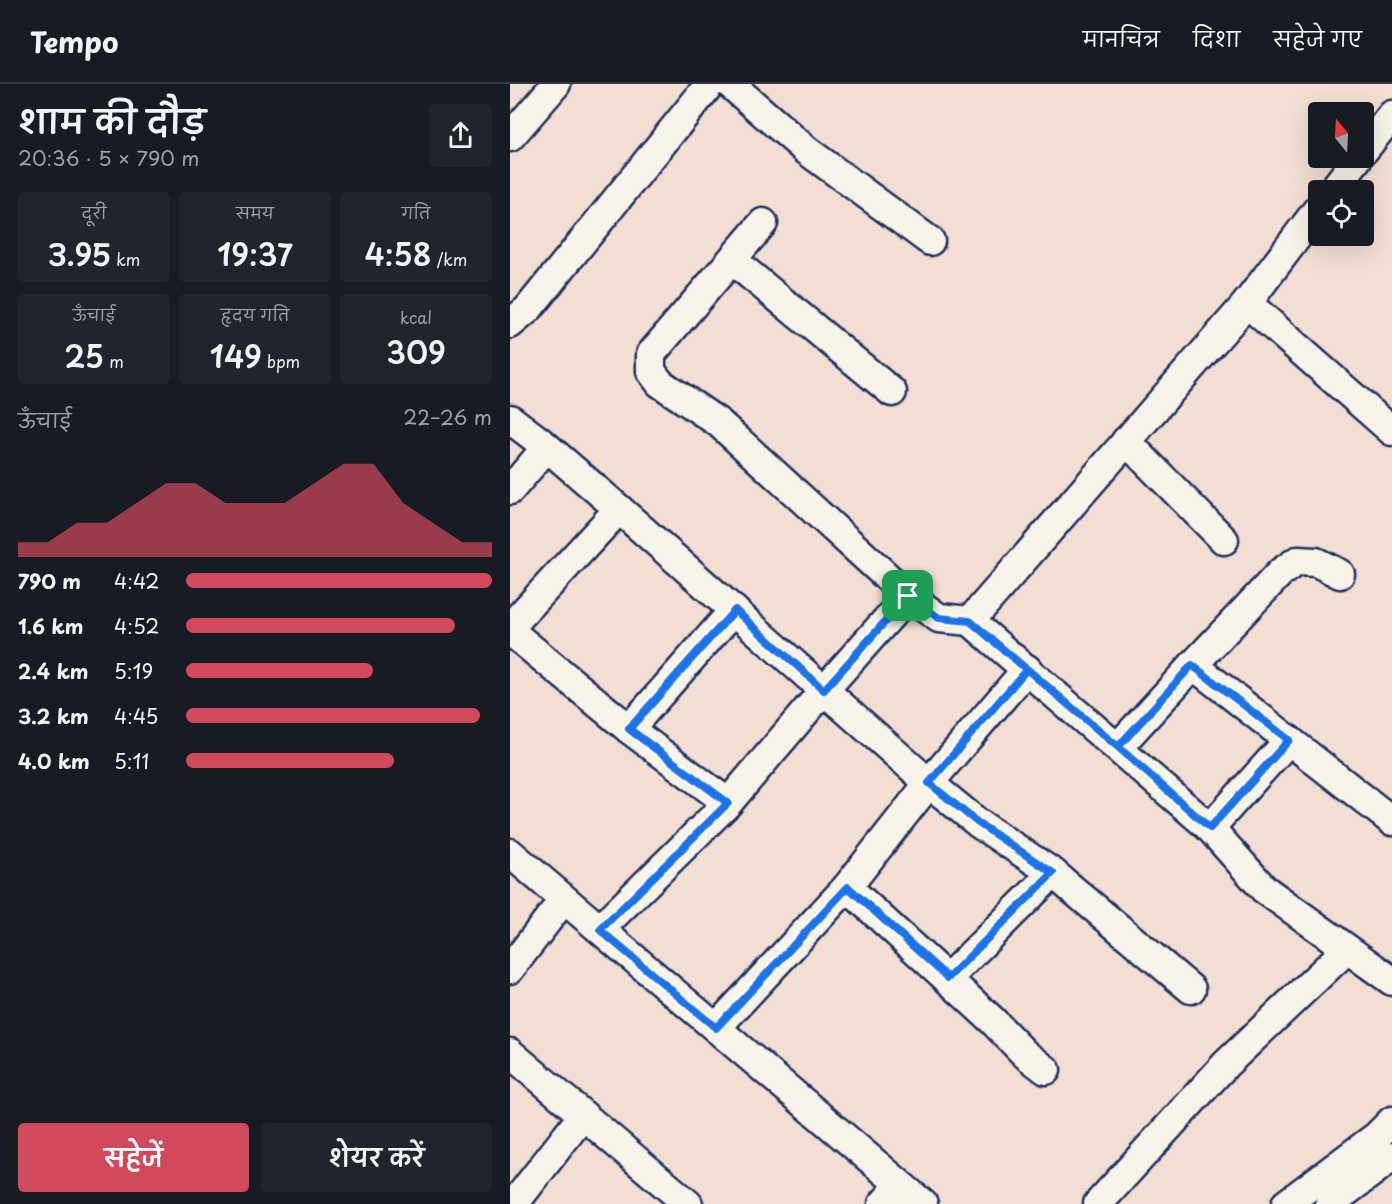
<!DOCTYPE html>
<html lang="hi">
<head>
<meta charset="utf-8">
<style>
	:root { --surface:#171b24; --page:#20242c; --text:#f1f3f6; --muted:#9ea1a6; --line:#363941; --accent:#d1495b }
	body { margin:0; font-family:"Playpen Sans","Playpen Sans Deva",sans-serif; background:var(--page); color:var(--text); height:100vh; display:flex; flex-direction:column; font-size:22px; white-space:nowrap }
	* { box-sizing:border-box; margin:0 }
	p { font-size:20px; color:var(--muted) }
	.icon { flex:none; width:33px; height:33px; fill:none; stroke:currentColor; stroke-width:2; stroke-linecap:round; stroke-linejoin:round }
	.map { position:relative; flex:1; overflow:hidden }
	.drawer { display:flex; flex-direction:column; background:var(--surface); width:510px }
	.drawer>* { flex:none }
	.needle { width:39px; rotate:342deg }
	.controls { position:absolute; left:798px; top:18px; display:grid; gap:12px }
	.controls a { display:grid; place-items:center; width:66px; height:66px; border-radius:6px; background:var(--surface); box-shadow:0 6px 24px #0002; font-size:30px }
	.pin { position:absolute; display:grid; place-items:center; width:51px; height:51px; color:#fff; margin:-26px; border-radius:12px; box-shadow:0 3px 9px #0006 }
	.round { display:grid; place-items:center; flex:none; width:63px; height:63px; border-radius:6px; background:var(--page) }
	.overview { display:flex; align-items:center; justify-content:space-between; height:102px; padding:0 18px }
	h1 { font-size:33px; font-weight:600; line-height:45px }
	.metrics { display:grid; grid-template-columns:repeat(3,1fr); gap:9px; height:102px; padding:6px 18px }
	.metrics div { display:grid; align-content:center; border-radius:6px; background:var(--page); text-align:center }
	.metrics b { font-size:30px; font-weight:600 }
	.metrics small { font-size:16px; font-weight:400 }
	.metrics p { font-size:16px }
	.chart { height:168px; padding:12px 18px }
	.chart p { display:flex; justify-content:space-between }
	.chart svg { width:100%; height:108px; margin-top:6px; fill:var(--accent); opacity:.7 }
	.button { display:flex; gap:12px; margin-top:auto; padding:12px 18px }
	.button a { flex:1; height:69px; border-radius:6px; background:var(--accent); color:#fff; font-size:24px; font-weight:600; line-height:69px; text-align:center }
	.button a+a { background:var(--page); color:var(--text) }
	ul { padding:0 18px; list-style:none; font-size:20px }
	li { display:grid; grid-template-columns:96px 72px 1fr; align-items:center; height:45px }
	li i { height:15px; border-radius:8px; background:var(--accent) }
	header { display:flex; align-items:center; gap:36px; box-sizing:border-box; height:84px; padding:0 30px; background:var(--surface); border-bottom:2px solid var(--line) }
	header strong { font-size:28px }
	nav { display:flex; gap:33px; margin-inline-start:auto; font-size:21px }
	main { display:flex; flex:1; min-height:0 }
	.map>svg:first-child { display:block }
</style>
</head>
<body>
<header>
<strong>Tempo</strong>
<nav><a>मानचित्र</a><a>दिशा</a><a>सहेजे गए</a></nav>
</header>
<main>
<section class="drawer">
<div class="overview"><div><h1>शाम की दौड़</h1><p>20:36 · 5 × 790 m</p></div><a class="round"><svg class="icon" aria-label="share" viewBox="0 0 24 24"><path d="M12 15V3M7 8l5-5 5 5M5 13v7h14v-7"/></svg></a></div>
<div class="metrics">
<div><p>दूरी</p><b>3.95<small> km</small></b></div>
<div><p>समय</p><b>19:37</b></div>
<div><p>गति</p><b>4:58<small> /km</small></b></div>
</div>
<div class="metrics">
<div><p>ऊँचाई</p><b>25<small> m</small></b></div>
<div><p>हृदय गति</p><b>149<small> bpm</small></b></div>
<div><p>kcal</p><b>309</b></div>
</div>
<div class="chart"><p><span>ऊँचाई</span>22–26 m</p>
<svg viewBox="0 0 160 44" preserveAspectRatio="none"><path d="M0 44V38L10 38L20 30L30 30L40 22L50 14L60 14L70 22L80 22L90 22L100 14L110 6L120 6L130 22L140 30L150 38L160 38V44z"/></svg>
</div>
<ul>
<li><b>790 m</b>4:42<i style="width:100%"></i></li>
<li><b>1.6 km</b>4:52<i style="width:88%"></i></li>
<li><b>2.4 km</b>5:19<i style="width:61%"></i></li>
<li><b>3.2 km</b>4:45<i style="width:96%"></i></li>
<li><b>4.0 km</b>5:11<i style="width:68%"></i></li>
</ul>
<div class="button"><a>सहेजें</a><a>शेयर करें</a></div>
</section>
<div class="map">
<svg width="882" height="1120" viewBox="0 0 882 1120">
	<rect width="100%" height="100%" fill="#f2ded3"/>
	<filter id="ink" filterUnits="userSpaceOnUse"><feTurbulence type="fractalNoise" baseFrequency=".0167" numOctaves="2"/><feDisplacementMap in="SourceGraphic" scale="12" xChannelSelector="R" yChannelSelector="G"/><feConvolveMatrix kernelMatrix="1 2 1 2 8 2 1 2 1" color-interpolation-filters="sRGB"/></filter>
	<g filter="url(#ink)">
		<g fill="none" stroke-linecap="round" stroke-linejoin="round">
			<g stroke="#1b2f5e" stroke-width="33">
				<g id="minor">
					<path d="M220,0l76,66 124,91"/>
					<path d="M0,53l46,-53"/>
					<path d="M854,66l28,-35"/>
					<path d="M823,106l25,-32"/>
					<path d="M253,139l-112,131v17l9,12 59,40 189,173 31,22 31,3 277,-318 71,-94"/>
					<path d="M222,176l160,132"/>
					<path d="M737,219l145,128"/>
					<path d="M0,240l18,-15 182,-225"/>
					<path d="M0,335l37,28 72,62 310,274 49,40 75,50 138,116"/>
					<path d="M616,357l98,99"/>
					<path d="M0,406l37,-43"/>
					<path d="M460,537l240,207 79,-88"/>
					<path d="M0,543l109,-118"/>
					<path d="M0,547l119,98 99,74 96,-113 84,-94"/>
					<path d="M683,581l88,-93 16,-11 19,1 24,12"/>
					<path d="M119,645l105,-119"/>
					<path d="M608,663l75,-82 199,156"/>
					<path d="M700,744l54,61 128,92"/>
					<path d="M0,769l413,351"/>
					<path d="M337,803l145,133 33,34 21,16"/>
					<path d="M90,845l128,-126"/>
					<path d="M0,885l54,-70"/>
					<path d="M438,894l105,-105"/>
					<path d="M206,944l131,-141 82,-104 98,-114"/>
					<path d="M0,969l178,151"/>
					<path d="M4,1120l69,-89"/>
					<path d="M373,1120l17,-19"/>
					<path d="M588,1120l128,-140 121,-115"/>
					<path d="M776,1120l91,-68 15,-15"/>
					<path d="M820,1120l62,-47"/>
				</g>
			</g>
			<use href="#minor" stroke="#f7f3e8" stroke-width="28"/>
		</g>
	</g>
	<g fill="none" stroke-linecap="round" stroke-linejoin="round" filter="url(#ink)">
		<g stroke="#fff" stroke-width="12">
			<path id="route" d="M398,512l-84,94 -89,-80 -106,119 99,74 -128,127 116,98 132,-141 100,91 105,-105 -75,-50 -49,-40 98,-114 91,78 74,-82 97,75 -79,88 -92,-81 -148,-126 -31,-3 -31,-22"/>
		</g>
		<use href="#route" stroke="#1a73e8" stroke-width="8"/>
	</g>
</svg>
<div class="controls">
<a><svg class="needle" viewBox="-14 -14 28 28"><path d="M0-13l5 13h-10z" fill="#e53935"/><path d="M0 13l5-13h-10z" fill="#9ea1a6"/></svg></a>
<a><svg class="icon" aria-label="locate" viewBox="0 0 24 24"><circle cx="12" cy="12" r="6"/><path d="M12 2v4M12 18v4M2 12h4M18 12h4"/></svg></a>
</div>
<div class="pin" style="left:398px;top:512px;background:#1e9e55"><svg class="icon" aria-label="arrive" viewBox="0 0 24 24"><path d="M6 21V4h12l-3 4 3 4H6"/></svg></div>
</div>
</main>
</body>
</html>
